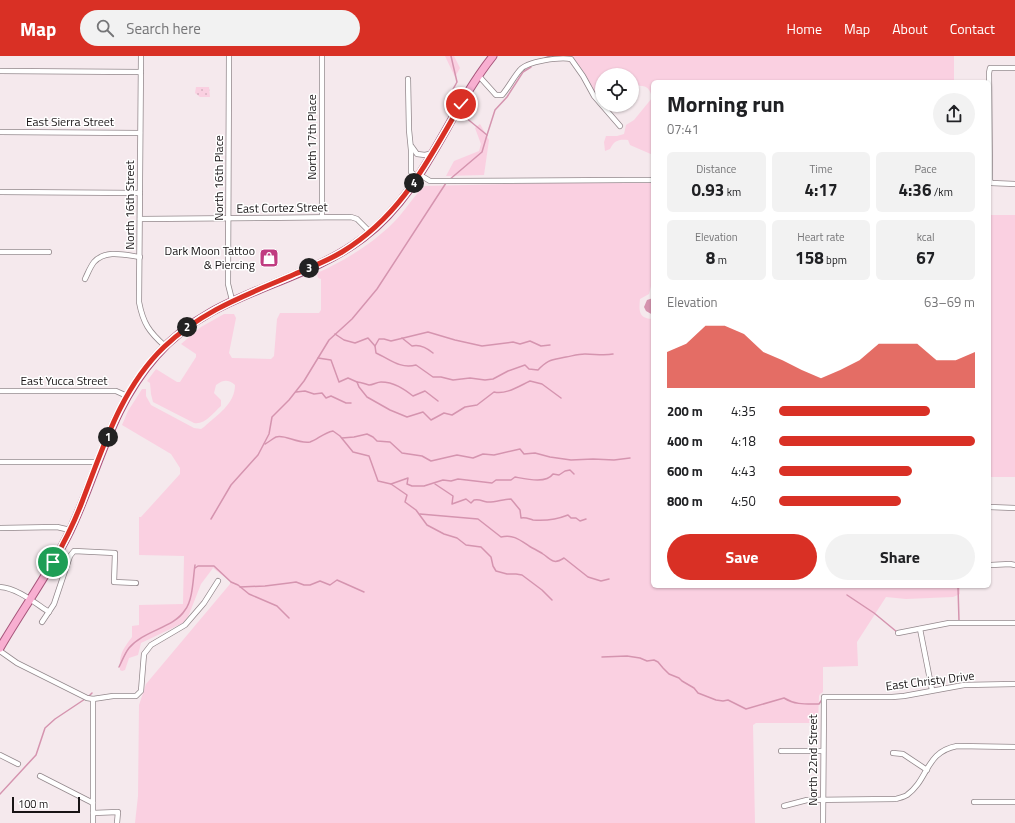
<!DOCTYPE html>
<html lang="en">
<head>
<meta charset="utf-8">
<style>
	:root { --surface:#fff; --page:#f2f2f2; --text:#202124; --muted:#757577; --accent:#d93025 }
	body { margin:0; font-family:"Titillium Web",sans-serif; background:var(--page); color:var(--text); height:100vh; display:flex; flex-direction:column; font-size:15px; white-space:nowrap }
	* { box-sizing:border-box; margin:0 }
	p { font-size:13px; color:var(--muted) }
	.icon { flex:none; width:22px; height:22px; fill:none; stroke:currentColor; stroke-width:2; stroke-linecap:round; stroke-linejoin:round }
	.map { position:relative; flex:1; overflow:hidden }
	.drawer { position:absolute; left:651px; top:24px; width:340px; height:508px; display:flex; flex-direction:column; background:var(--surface); border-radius:6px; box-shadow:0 1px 3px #0004 }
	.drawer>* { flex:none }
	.buttons { position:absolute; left:595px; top:12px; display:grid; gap:8px }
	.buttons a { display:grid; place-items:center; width:44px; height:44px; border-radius:50%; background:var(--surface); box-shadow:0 1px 3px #0004; font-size:20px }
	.scale { position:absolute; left:12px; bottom:10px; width:68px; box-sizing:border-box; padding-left:4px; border:2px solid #181415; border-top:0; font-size:11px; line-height:14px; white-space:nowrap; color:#181415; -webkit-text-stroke:3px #fff; paint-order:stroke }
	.pin { position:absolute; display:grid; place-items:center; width:34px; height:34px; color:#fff; margin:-17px; border:2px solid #fff; border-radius:50%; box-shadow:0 1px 4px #0007 }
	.km { position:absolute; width:20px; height:20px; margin:-10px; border-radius:50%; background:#222; color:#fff; font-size:11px; line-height:20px; text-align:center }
	.round { display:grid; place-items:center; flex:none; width:42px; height:42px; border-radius:21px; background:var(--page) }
	.headline { display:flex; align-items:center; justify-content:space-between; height:68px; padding:0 16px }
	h1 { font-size:22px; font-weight:700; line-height:30px }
	.stats { display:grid; grid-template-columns:repeat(3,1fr); gap:6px; height:68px; padding:4px 16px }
	.stats div { display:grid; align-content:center; border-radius:6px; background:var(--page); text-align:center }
	.stats b { font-size:17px; font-weight:700 }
	.stats small { font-size:11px; font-weight:400 }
	.stats p { font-size:11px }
	.chart { height:112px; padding:8px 16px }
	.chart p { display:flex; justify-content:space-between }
	.chart svg { width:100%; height:72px; margin-top:4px; fill:var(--accent); opacity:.7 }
	.primary-button { display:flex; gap:8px; margin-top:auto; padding:8px 16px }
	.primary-button a { flex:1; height:46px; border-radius:24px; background:var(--accent); color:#fff; font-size:16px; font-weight:700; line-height:46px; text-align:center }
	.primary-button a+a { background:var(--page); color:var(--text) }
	ul { padding:0 16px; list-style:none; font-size:13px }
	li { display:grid; grid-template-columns:64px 48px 1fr; align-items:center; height:30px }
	li i { height:10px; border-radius:5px; background:var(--accent) }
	header { display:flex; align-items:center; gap:24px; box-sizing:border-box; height:56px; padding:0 20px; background:var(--accent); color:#fff }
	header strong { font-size:19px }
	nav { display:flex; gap:22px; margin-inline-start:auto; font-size:14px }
	.search { width:280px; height:36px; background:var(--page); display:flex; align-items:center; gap:10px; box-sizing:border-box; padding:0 14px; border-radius:22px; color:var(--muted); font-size:15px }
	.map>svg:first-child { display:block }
</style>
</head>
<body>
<header>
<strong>Map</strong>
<div class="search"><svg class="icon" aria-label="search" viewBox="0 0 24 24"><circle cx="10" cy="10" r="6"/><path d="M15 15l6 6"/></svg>Search here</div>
<nav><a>Home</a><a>Map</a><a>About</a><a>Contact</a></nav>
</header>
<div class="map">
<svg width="1015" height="767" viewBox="0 0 1015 767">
	<defs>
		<pattern id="park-dots" width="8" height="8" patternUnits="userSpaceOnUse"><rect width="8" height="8" fill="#fad0e1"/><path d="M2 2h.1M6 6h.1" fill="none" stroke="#d6b2c0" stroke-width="1.8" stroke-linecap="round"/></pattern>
	</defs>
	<rect width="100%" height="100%" fill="#f5e9ed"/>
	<g fill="#fad0e1">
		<path d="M445,0h9l6,12 -5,9z"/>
		<path d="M570,0h384v26h-301v73l-23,-10 -2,-5c-10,-1 -14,1 -18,9l-5,2 -1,-9 2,-6h11l7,-2 2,-9 8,-5 18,-22c-2,-9 -5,-13 -15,-12l-5,6v-17h-30v28l-12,-14 -4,-12z"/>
		<path d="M480,68l9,16 -5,35 -38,1 8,-15 25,-10 2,-7 -6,-16z"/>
		<path d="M550,127h103v103h-2l-2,8 -9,5c-1,11 -2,20 13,20v267h307v8l-7,3 -47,2 -20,-2 -29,45 1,24 -35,1v25l-3,2 -1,2 -1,27h-62l-3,2 2,98h-620l3,-27 1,-91 7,-21 84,-100v-3l-17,-13 -12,16 -13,33 -5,6 -42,20 -3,12 -9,3 -4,12 -3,1 -2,-1c-1,-16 3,-21 12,-33v-11l7,-1v-20l44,-1 1,-48 -45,-1v-38h2l39,-43v-6l-9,-14 -49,-29 6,-14 14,-22h4v7l5,9 43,23 7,1 3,-2c13,-12 31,-23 31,-42 -7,-6 -12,-5 -19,0l-2,8 7,7v6c-8,7 -16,19 -27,17l-41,-21 -2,-8 -1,-11 -3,-2 9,-12 21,13h3l16,-25v-3l-15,-10 20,-17 23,-13h10l2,4 -7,35 3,5 39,1 3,-3 3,-37 3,-6h39l2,-3v-31l-3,-1 -1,-5c29,-13 55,-29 77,-51 11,-11 19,-26 31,-36z"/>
		<rect x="989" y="159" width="26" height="262"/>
	</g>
	<path fill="url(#park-dots)" d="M196,31h13l1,10h-10l-5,-4z"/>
	<path fill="#d594af" d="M653,242v17l-7,-4 -2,-4 3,-7z"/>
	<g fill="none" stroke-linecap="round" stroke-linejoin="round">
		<g stroke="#d594af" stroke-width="1.5">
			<path d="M545,2l5,-2"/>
			<path d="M449,52l-2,-8 10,-18 -6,-26"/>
			<path d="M465,61l22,18"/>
			<path d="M449,124l33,-28 5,-17 8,-25 12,-13 16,-25 8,-5"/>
			<path d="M335,278l9,6 11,3 13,-5 7,8 1,7c14,6 23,16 40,12l17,12h8l12,3 17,-2 15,2 8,-1 15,-8 17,-6 4,4 9,1c10,-11 14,-10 28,-13 6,-1 12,-3 19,-3 10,0 19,2 28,0"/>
			<path d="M402,282l10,8c8,-2 15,2 21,7"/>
			<path d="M375,290l4,-7h5l7,2 37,-9 27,8 27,6 31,-4 7,2 10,-3 11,5 9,-1"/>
			<path d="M318,302l13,2 8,22 9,-4 9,4 2,5 8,10 23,13 17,7 16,-5 8,8 13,-7 8,2 13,-8 12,-2 17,-13c12,3 25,-6 36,-11l12,3 19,14"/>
			<path d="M357,326c4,0 8,2 12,3 4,0 8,-3 12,-3 13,0 23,7 32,14l12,-5 13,10"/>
			<path d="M296,336l9,-1 9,3 8,-1 4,5 5,-2 15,7h5"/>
			<path d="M342,382l12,-1 13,-3 6,3 4,4 13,1 12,11 20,3 9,5 26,-6 16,3 10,-4 11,1 26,-6 4,5 11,-1 15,4 21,3 22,-1 21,1 16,-2"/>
			<path d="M265,388c4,-2 7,-5 11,-7 9,-3 21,7 34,5 7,-2 13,-9 23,-11l7,5 13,16 16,4 9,25 13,3 16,11 -2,7 11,8 11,15 17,9 13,4 9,7 15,2 10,10 2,9 3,5 11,3h9l6,1 20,15 10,10"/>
			<path d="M391,428l17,-6 -1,6 5,2h12l19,-6 8,1 7,-2 34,4 4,-3h15l4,-3c11,2 31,7 38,-3l6,1 6,-4 5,-1 4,4"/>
			<path d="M435,428l18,12 -1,8 14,-5 5,4 3,-3c7,-1 7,1 13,2 6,1 17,-3 24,-3l9,11 1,8c5,-1 8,1 12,2 12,1 25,-1 35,-5l3,3h5l4,3 6,-2"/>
			<path d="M420,458l58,5 23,18c12,-3 19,3 28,9 5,3 10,5 14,8 9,6 10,11 21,4l24,19 13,4 8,-2"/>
			<path d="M211,463l20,-34 27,-30 11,-21 3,-17 17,-17 15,-19 25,-41 23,-21 25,-30 69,-106"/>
			<path d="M195,512l3,-2h16l17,16 7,3 11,9 28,12 12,12"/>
			<path d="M240,531l25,-1 24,-3 7,-1 8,3h6l10,-4 10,4 7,-5 27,12"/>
			<path d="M958,531l1,34"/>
			<path d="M847,539l27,18 23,19"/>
			<path d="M602,601l25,-1 13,2 7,3 7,-1 4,2 5,6 6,6 10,4 3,3 12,7 4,5 18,7 7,1 5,-1 18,9 38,-11c11,7 22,6 35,6l4,-6"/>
			<path d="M119,611c3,-6 6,-14 10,-19 15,-18 45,-20 56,-38 8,-10 8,-32 10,-45"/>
			<path d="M88,641l4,-4"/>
			<path d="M0,738l36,-39 9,-27 10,-9 30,-20"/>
		</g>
		<g stroke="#93888c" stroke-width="6">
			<g id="minor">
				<path d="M141,0l-2,246c4,21 10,30 26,44"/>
				<path d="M229,0l-1,228 4,16"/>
				<path d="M322,0v161"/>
				<path d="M1015,12h-25l-1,5 1,107 1,3 24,1"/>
				<path d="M0,15l141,1"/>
				<path d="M478,19l18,20h6c7,-8 11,-17 18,-25 7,-9 40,-13 51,-11l12,17 11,20 26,30"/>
				<path d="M408,23l1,51 2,20v22l7,6"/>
				<path d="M0,76l140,1"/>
				<path d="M412,91l5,7 8,1 8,-2"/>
				<path d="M420,119l10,6h17l179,-1h27"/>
				<path d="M0,136l140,1"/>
				<path d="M140,163l211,-2 6,2 13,13"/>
				<path d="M0,196h49"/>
				<path d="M85,223c3,-6 5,-12 9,-17 12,-13 31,-7 46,-5"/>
				<path d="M0,335h116l11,5"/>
				<path d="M0,406h98"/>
				<path d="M989,451l26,1"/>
				<path d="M0,472l57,-1 13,3"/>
				<path d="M991,509l19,-1 5,1"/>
				<path d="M0,531c17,1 35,16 49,25"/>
				<path d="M42,566l12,-18 16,-48 4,-5 41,2 -1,29 22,1"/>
				<path d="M920,573l12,61"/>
				<path d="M898,577l51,-10h66"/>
				<path d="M0,595l17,12 70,35 6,1 20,-3h23l5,-5 3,-37 7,-9 34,-20 19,-22 14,-22"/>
				<path d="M93,643v124"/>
				<path d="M781,695h42"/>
				<path d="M893,697l10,1 24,16"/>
				<path d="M0,699l18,9"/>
				<path d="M40,720l53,27"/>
				<path d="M974,746h41"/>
				<path d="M784,750l23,-6 89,-1c3,-1 8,-2 11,-4 22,-16 18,-43 50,-49l58,1"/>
				<path d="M93,757l25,-1 -1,11"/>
				<path d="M823,767l1,-126h68l12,-1 60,-11 51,-1"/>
			</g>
		</g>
		<g stroke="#a6567b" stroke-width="9">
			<path id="primary" d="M0,592c23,-40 50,-76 70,-117 29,-61 40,-123 86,-175 57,-66 142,-69 207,-118 62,-47 83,-123 130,-182"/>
		</g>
		<use href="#minor" stroke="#fff" stroke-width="4.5"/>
		<use href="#primary" stroke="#f8afd1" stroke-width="7"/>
	</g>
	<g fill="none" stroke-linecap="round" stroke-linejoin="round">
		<g stroke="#fff" stroke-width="8">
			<path id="route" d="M53,506c11,-19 21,-39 29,-60 21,-54 39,-114 82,-155 40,-38 83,-52 131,-73 16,-7 32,-13 47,-22 60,-37 85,-90 119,-148"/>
		</g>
		<use href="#route" stroke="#d93025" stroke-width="5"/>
	</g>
	<defs>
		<g id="shop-square" transform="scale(1)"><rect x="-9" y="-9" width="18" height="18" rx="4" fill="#c03c81" stroke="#fff"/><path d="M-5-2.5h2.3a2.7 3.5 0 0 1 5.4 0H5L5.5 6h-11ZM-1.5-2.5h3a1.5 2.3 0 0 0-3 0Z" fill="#fff"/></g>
	</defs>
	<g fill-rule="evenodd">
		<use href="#shop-square" x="269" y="202"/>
	</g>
	<g text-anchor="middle" stroke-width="3" stroke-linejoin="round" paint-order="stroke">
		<g font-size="12" fill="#181415" stroke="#fff">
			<text x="70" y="70">East Sierra Street</text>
			<text transform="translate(312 81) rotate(-90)" y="4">North 17th Place</text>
			<text transform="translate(219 122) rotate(-90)" y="4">North 16th Place</text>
			<text transform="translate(130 149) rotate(-90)" y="4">North 16th Street</text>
			<text transform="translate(282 152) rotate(-1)" y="4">East Cortez Street</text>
			<text x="64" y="329">East Yucca Street</text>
			<text transform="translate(930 625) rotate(-7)" y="4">East Christy Drive</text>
			<text transform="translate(813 704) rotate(-90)" y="4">North 22nd Street</text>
		</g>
		<g font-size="12" fill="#181415" stroke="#fff" text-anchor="end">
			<text x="255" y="199">Dark Moon Tattoo<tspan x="255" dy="14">&amp; Piercing</tspan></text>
		</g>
	</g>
</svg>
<div class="buttons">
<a><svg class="icon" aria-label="locate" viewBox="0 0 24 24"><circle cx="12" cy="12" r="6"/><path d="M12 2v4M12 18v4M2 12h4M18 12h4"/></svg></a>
</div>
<div class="scale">100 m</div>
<div class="pin" style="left:53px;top:506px;background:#1e9e55"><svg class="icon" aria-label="arrive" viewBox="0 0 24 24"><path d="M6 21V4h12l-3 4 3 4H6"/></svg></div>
<div class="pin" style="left:461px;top:48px;background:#d93025"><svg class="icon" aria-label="check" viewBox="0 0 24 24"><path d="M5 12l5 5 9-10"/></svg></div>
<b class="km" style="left:108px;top:381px">1</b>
<b class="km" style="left:187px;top:271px">2</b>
<b class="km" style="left:309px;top:212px">3</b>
<b class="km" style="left:414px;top:127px">4</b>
<section class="drawer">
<div class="headline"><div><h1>Morning run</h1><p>07:41</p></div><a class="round"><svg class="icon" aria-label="share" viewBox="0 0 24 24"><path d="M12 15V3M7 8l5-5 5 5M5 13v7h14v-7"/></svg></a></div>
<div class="stats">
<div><p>Distance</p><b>0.93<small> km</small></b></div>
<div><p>Time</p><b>4:17</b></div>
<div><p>Pace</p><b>4:36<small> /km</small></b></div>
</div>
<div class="stats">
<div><p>Elevation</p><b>8<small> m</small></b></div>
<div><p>Heart rate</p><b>158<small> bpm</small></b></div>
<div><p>kcal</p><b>67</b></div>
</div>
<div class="chart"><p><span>Elevation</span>63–69 m</p>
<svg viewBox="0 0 160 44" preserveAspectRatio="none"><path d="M0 44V22L10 17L20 6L30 6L40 11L50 22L60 27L70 33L80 38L90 33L100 27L110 17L120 17L130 17L140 27L150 27L160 22V44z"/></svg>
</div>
<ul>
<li><b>200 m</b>4:35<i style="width:77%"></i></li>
<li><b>400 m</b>4:18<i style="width:100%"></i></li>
<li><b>600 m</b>4:43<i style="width:68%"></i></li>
<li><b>800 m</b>4:50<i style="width:62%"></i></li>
</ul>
<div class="primary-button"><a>Save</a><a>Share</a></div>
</section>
</div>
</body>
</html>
